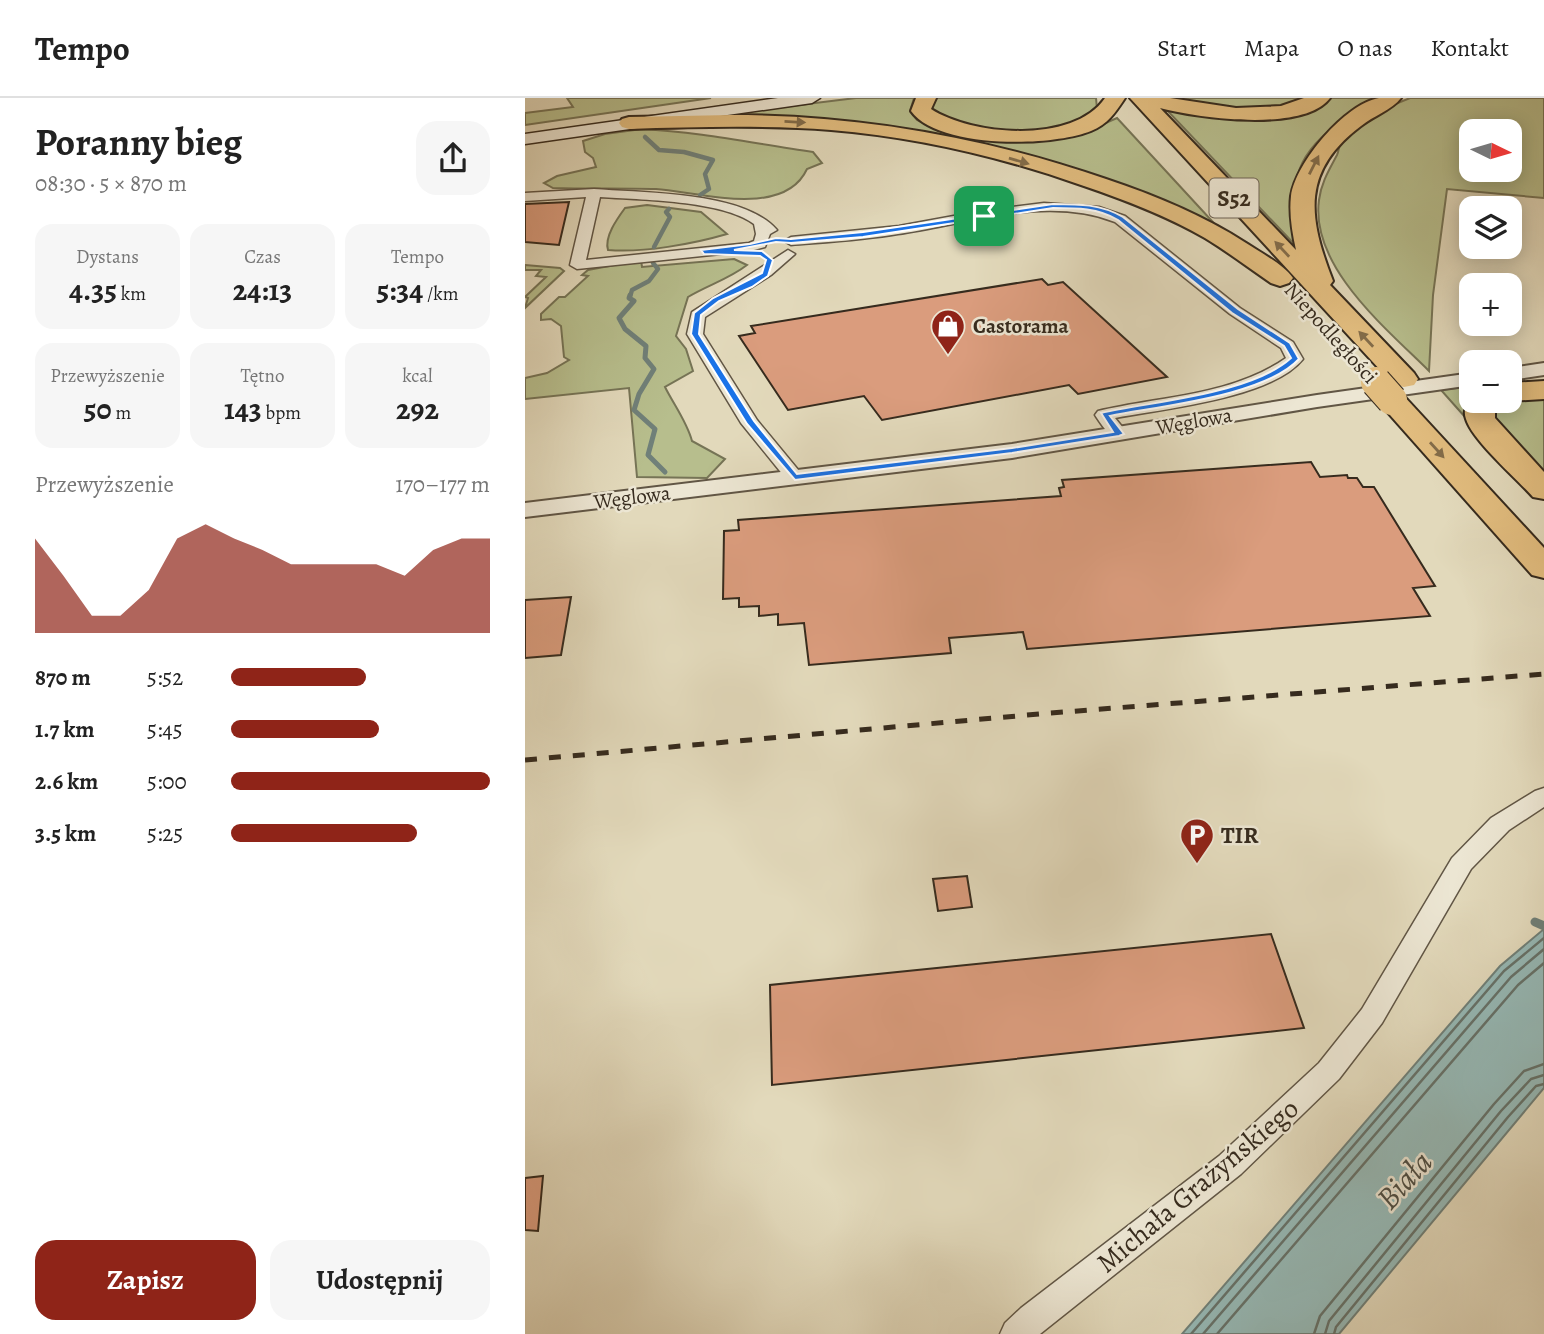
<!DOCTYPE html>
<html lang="pl">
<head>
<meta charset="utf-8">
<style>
	:root { --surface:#fff; --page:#f6f6f6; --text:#222; --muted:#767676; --line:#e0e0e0; --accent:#8f2418 }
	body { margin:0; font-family:Alegreya,serif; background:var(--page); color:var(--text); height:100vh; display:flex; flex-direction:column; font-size:26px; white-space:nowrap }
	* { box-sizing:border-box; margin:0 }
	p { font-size:23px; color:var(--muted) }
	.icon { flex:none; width:38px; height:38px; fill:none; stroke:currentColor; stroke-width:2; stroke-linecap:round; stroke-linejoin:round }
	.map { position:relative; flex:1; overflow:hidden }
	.details { display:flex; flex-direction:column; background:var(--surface); width:525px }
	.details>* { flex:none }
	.needle { width:46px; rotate:95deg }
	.buttons { position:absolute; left:934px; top:21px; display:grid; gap:14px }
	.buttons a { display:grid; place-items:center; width:63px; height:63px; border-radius:14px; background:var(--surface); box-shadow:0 4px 18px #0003; font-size:35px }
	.pin { position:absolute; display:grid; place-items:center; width:60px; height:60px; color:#fff; margin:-30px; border-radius:14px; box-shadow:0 4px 10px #0006 }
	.round { display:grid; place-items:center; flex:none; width:74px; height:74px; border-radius:21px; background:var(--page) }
	.head { display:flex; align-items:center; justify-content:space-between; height:119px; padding:0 35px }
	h1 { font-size:38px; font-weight:600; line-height:52px }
	.metrics { display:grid; grid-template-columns:repeat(3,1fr); gap:10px; height:119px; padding:7px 35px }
	.metrics div { display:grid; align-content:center; border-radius:18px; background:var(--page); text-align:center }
	.metrics b { font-size:30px; font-weight:600 }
	.metrics small { font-size:19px; font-weight:400 }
	.metrics p { font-size:19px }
	.chart { height:196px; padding:14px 35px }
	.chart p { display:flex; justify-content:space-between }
	.chart svg { width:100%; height:126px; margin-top:7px; fill:var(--accent); opacity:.7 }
	.primary-button { display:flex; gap:14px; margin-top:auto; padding:14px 35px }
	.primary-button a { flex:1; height:80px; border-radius:21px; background:var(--accent); color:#fff; font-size:28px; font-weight:600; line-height:80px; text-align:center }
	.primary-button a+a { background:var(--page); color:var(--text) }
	ul { padding:0 35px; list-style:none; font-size:23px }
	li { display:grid; grid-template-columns:112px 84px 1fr; align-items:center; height:52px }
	li i { height:18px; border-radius:9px; background:var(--accent) }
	header { display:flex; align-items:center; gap:42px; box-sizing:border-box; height:98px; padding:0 35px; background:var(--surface); border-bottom:2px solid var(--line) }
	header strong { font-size:33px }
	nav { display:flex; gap:38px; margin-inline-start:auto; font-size:24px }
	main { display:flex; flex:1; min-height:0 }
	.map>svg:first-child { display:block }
</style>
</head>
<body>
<header>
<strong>Tempo</strong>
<nav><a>Start</a><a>Mapa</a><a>O nas</a><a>Kontakt</a></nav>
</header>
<main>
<section class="details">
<div class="head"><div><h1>Poranny bieg</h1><p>08:30 · 5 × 870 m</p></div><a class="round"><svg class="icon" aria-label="share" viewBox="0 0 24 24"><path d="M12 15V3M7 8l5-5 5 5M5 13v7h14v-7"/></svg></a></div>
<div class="metrics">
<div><p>Dystans</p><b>4.35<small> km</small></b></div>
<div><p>Czas</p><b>24:13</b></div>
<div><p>Tempo</p><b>5:34<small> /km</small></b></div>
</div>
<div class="metrics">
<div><p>Przewyższenie</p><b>50<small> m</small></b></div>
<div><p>Tętno</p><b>143<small> bpm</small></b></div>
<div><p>kcal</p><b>292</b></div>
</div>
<div class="chart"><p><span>Przewyższenie</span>170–177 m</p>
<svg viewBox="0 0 160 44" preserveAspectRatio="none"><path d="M0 44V11L10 24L20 38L30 38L40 29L50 11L60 6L70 11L80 15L90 20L100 20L110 20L120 20L130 24L140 15L150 11L160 11V44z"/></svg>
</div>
<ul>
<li><b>870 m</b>5:52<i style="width:52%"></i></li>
<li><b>1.7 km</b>5:45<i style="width:57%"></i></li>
<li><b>2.6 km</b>5:00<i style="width:100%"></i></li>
<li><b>3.5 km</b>5:25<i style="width:72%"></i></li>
</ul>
<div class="primary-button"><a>Zapisz</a><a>Udostępnij</a></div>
</section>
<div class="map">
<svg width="1019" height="1236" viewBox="0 0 1019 1236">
	<rect width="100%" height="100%" fill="#e2d9bb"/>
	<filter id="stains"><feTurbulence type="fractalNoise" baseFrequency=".00286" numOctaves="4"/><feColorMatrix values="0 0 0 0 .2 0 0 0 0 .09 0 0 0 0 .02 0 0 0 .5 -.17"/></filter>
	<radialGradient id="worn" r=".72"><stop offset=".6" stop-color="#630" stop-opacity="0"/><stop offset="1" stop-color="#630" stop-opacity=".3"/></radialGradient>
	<g fill="#b7be8d" stroke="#767456" stroke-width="2" fill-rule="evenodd">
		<path d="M42,0h144l-186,27v-12l48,-6z"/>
		<path d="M331,0h58l-4,13 7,9 21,10 27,7 134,-11 18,-8 106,115 -286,-97 -262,-16z"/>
		<path d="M412,0h159l1,11c-32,27 -95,27 -134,17 -10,-3 -21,-11 -30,-15l-1,-7z"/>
		<path d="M637,0h144c-46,21 -96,7 -144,0z"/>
		<path d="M806,0h50c-33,18 -79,43 -85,85 -3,20 1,45 2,65l-135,-142 25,6 127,-5z"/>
		<path d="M885,0h134v100l-97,-9 -14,106 -4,76c-42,-42 -119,-104 -110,-171 2,-17 10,-30 18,-45 2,-4 2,-11 5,-15 16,-20 45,-33 68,-42zM947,33h38v39h-38z"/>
		<path d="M117,31c59,3 114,15 171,23l9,11 -15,6c-23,50 -108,23 -151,20 -34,-1 -69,0 -103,-1l-9,-5 13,-7 39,-9 -3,-9 -8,-6 -2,-11 22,-7z"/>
		<path d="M122,107l54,7 26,22c-34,10 -84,19 -119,16 -4,-13 9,-31 17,-42z"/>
		<path d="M209,161l13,6c-18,14 -39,20 -59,32l-12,39 10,13 7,22 -28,16c9,18 22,35 27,54l33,18 -18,19 -70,-1 -8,-89 -104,11v-21l22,-5 22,-13 -5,-3 -3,-31 -10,-7 -10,1v-6l18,-17h6l23,-21 -6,-1 6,-5 53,-10 1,7z"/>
		<path d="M0,167l35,3 4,3 -39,37 3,-10 -3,-1 21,-20 -10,-1 5,-6h-16z"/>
		<path d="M947,288v15h4l-7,4 -4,12 -24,-27z"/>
		<path d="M1019,300v78l-43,-45 -7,-17 23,-14z"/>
	</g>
	<path fill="#96b9b6" stroke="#708079" stroke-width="2" d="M1019,831v159l-205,246h-157l318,-368z"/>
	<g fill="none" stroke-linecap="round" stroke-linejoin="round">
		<g stroke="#66726a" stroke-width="2.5">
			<path d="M666,1236l313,-363 40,-33"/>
			<path d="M678,1236l308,-357 33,-28"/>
			<path d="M692,1236l301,-349 26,-22"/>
			<path d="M789,1236l6,-18 174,-212 30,-33 20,-7"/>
			<path d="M800,1236l4,-13 172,-210 30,-32 13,-4"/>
			<path d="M809,1236l2,-7 172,-210 28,-31 8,-2"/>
		</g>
		<g stroke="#708079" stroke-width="4.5">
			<path d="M120,39l14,13 25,2 29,8 -8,14 4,15 -9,6"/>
			<path d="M129,149l16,-30 -4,-5 3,-3"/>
			<path d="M105,199l2,-7 17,-9 9,-12 -5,-6"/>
		</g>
		<path stroke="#708079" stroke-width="5" d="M105,197l-1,3 5,3 -15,17 6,11 21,17 -1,12 9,11 -15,25 -5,16 21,19 -7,26 17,17"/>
		<path stroke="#708079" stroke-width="9" d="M1010,824l9,4"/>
	</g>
	<g fill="#da9c7d" stroke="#362b1e" stroke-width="2">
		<path d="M44,104l-10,43 -34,-3v-38z"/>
		<path d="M517,181l6,6 15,-3 104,95 -89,17 -9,-9 -187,35 -18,-24 -76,14 -49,-74 16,-3 -4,-7z"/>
		<path d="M786,364l9,15 27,-2 1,3h9l6,9h11l61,99 -22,2 17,28 -403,33 -4,-17 -74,6 2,15 -142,12 -5,-42 -26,2v-11l-19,2v-10l-20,1v-9l-16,1 1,-68 15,-1 -1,-10 323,-24 -2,-8 5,-1 -2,-7z"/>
		<path d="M46,499l-10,58 -36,3v-58z"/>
		<path d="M442,778l5,31 -34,4 -5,-32z"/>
		<path d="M746,836l33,94 -532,57 -2,-100z"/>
		<path d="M18,1078l-5,55 -13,-1v-52z"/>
	</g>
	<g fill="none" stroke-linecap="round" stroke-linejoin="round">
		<g stroke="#615645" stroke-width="3">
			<g id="minor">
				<path d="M69,91c49,4 150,2 183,41l-7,4 -5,13 -15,4 -173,18 -7,-4 16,-68 -61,4v-8zM75,99c40,3 122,3 154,27l2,10 -2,7 -5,2 -163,17z"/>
				<path d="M519,105l55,4 26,9 115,92 53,34 10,17c-31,39 -139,50 -188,59l13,16 -9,5c-10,-2 -18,-15 -24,-24l3,-4c63,-15 133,-15 188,-53l-5,-10 -51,-34 -115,-92c-69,-27 -147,2 -217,12 -35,6 -71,8 -107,11l-7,-4 7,-4 108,-11 82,-15z"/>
				<path d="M263,152l7,4 -24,21 -66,42 -2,17 54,86 47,57 -9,6 -7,-2 -47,-58 -54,-89 5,-22z"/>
				<path d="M1019,690v19l-35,23 -38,39 -89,154 -43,56 -98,95 -201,160h-40l5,-11 16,-15 198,-152 100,-93 43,-54 90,-151 39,-40 44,-27z"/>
			</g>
		</g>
		<g stroke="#615645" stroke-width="4">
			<g id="tertiary">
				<path d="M1019,265v12l-34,5v-12z"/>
				<path d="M947,275v12l-155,22 -305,51 -487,59v-14l487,-59 305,-49z"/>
			</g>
		</g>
		<g stroke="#362b1e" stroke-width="3">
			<path id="secondary" d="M253,0h42l-8,5 -287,41v-10z"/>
		</g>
		<g stroke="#362b1e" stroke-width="4">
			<g id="motorway">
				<path d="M391,0h20l-5,11c42,27 143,35 174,-11h20c-10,15 -17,26 -34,33 -39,16 -153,18 -180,-20z"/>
				<path d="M605,0h40l66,10 45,-2 23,-8h26c-26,35 -133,20 -170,10l136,142c-4,-18 -7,-36 -5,-54 5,-34 54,-92 88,-98 7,0 15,0 22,0 -9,12 -28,18 -40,28 -60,45 -53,91 -28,155l-3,4 84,88 4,6 -4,6 -10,2 -10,-2z"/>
				<path d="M206,17c129,0 253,22 375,64 48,16 97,36 140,64 15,10 37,21 47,35l-4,5 -9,3 -9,-3c-22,-15 -43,-31 -66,-45 -38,-22 -80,-38 -121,-52 -82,-29 -167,-49 -253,-56 -67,-5 -135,-3 -202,-1l-7,-2 -3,-4 3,-4 7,-2z"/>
				<path d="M1019,283v18l-34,2v-18z"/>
				<path d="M867,293l10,3 142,154v30l-12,-3 -150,-169 -4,-6 4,-6z"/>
				<path d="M947,301v2h30l-7,8v9l49,54v27l-11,-2c-16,-18 -61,-57 -67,-78 -3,-8 0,-15 6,-20z"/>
			</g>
		</g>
		<use href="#minor" fill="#ece6d3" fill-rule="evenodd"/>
		<use href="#tertiary" fill="#ece6d3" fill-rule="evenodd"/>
		<use href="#secondary" fill="#ece6d3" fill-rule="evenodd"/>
		<use href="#motorway" fill="#e1bc7e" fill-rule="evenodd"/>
		<path stroke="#362b1e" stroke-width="5" stroke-dasharray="12 12" stroke-linecap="butt" d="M0,662l514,-46 505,-40"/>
		<g stroke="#362b1e" stroke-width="32" stroke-linecap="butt">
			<path id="motorway-bridge" d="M851,284l16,18"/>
		</g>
		<use href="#motorway-bridge" stroke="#e1bc7e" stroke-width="30"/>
	</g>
	<defs><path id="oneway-solid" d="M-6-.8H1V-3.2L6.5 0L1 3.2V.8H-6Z" transform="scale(1.75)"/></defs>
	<g fill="#836c49">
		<use href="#oneway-solid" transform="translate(270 24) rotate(3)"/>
		<use href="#oneway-solid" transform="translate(494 63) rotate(16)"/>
		<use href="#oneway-solid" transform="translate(789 67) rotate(-63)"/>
		<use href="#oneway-solid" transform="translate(757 151) rotate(-133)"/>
		<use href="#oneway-solid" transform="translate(841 241) rotate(-133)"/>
		<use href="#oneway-solid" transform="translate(912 352) rotate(48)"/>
	</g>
	<path fill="#1a73e8" stroke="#fff" stroke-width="2" fill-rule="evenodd" d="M528,106c26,0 48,0 70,13l115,92 52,34 9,16c-34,37 -139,47 -189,57l14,18 -5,2 -107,17 -217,27 -48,-56 -56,-90 3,-21 19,-15 49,-25 4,-13 -6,-4 -56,-2 -3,-4 49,-6 26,-6 15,1 72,-7zM528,110c24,0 45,0 65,12l114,93 52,33 7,12c-40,36 -137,43 -190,55l12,19 -101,16 -215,26 -43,-53 -55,-87 2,-19 18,-14 33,-14 16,-11 5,-16 -11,-9 -28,-1 42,-8 15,1 72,-6z"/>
	<defs>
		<g id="shop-pin" transform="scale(1.75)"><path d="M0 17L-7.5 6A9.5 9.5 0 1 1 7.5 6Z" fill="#8f2418" stroke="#ece6d3"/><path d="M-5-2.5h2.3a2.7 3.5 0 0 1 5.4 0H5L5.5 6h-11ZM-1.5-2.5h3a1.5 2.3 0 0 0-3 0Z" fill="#fff"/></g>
		<g id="parking-pin" transform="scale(1.75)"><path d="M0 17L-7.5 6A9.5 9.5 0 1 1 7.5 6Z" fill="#8f2418" stroke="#ece6d3"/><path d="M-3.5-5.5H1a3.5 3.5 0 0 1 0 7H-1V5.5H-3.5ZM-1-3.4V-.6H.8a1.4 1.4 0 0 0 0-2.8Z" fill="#fff"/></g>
	</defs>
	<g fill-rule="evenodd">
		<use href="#shop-pin" x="423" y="228"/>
		<use href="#parking-pin" x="672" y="737"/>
	</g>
	<g text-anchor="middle" stroke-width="5" stroke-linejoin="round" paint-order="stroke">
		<g font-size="21" font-weight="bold" fill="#362b1e" stroke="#ece6d3" text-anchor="start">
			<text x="448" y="235">Castorama</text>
		</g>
		<g font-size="21" fill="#362b1e" stroke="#ece6d3">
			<text transform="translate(806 235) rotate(48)" y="7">Niepodległości</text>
			<text transform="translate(669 323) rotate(-10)" y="7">Węglowa</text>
			<text transform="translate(107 399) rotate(-7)" y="7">Węglowa</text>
		</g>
		<rect fill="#ece6d3" stroke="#6d6354" stroke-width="2" x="684.5" y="80.5" width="49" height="39" rx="5"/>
		<g font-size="23" font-weight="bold" fill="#362b1e">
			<text x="709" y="108">S52</text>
		</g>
		<g font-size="24" font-weight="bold" fill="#362b1e" stroke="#ece6d3" text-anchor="start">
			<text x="696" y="745">TIR</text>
		</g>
		<g font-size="28" fill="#362b1e" stroke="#ece6d3">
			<text transform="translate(672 1087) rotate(-40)" y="10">Michała Grażyńskiego</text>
		</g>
		<g font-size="32" font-style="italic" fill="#4e4e44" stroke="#ece6d3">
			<text transform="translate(879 1082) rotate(-48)" y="11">Biała</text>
		</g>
	</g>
	<rect width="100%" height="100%" filter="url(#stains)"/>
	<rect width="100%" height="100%" fill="url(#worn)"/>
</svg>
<div class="buttons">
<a><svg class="needle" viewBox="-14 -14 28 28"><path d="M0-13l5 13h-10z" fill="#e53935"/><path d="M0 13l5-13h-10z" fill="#767676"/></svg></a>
<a><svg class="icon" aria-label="layers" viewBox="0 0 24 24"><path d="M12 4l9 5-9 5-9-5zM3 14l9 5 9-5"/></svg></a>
<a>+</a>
<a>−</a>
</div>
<div class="pin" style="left:459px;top:118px;background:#1e9e55"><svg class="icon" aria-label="arrive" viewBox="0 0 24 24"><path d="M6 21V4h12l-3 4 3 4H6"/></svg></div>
</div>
</main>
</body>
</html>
